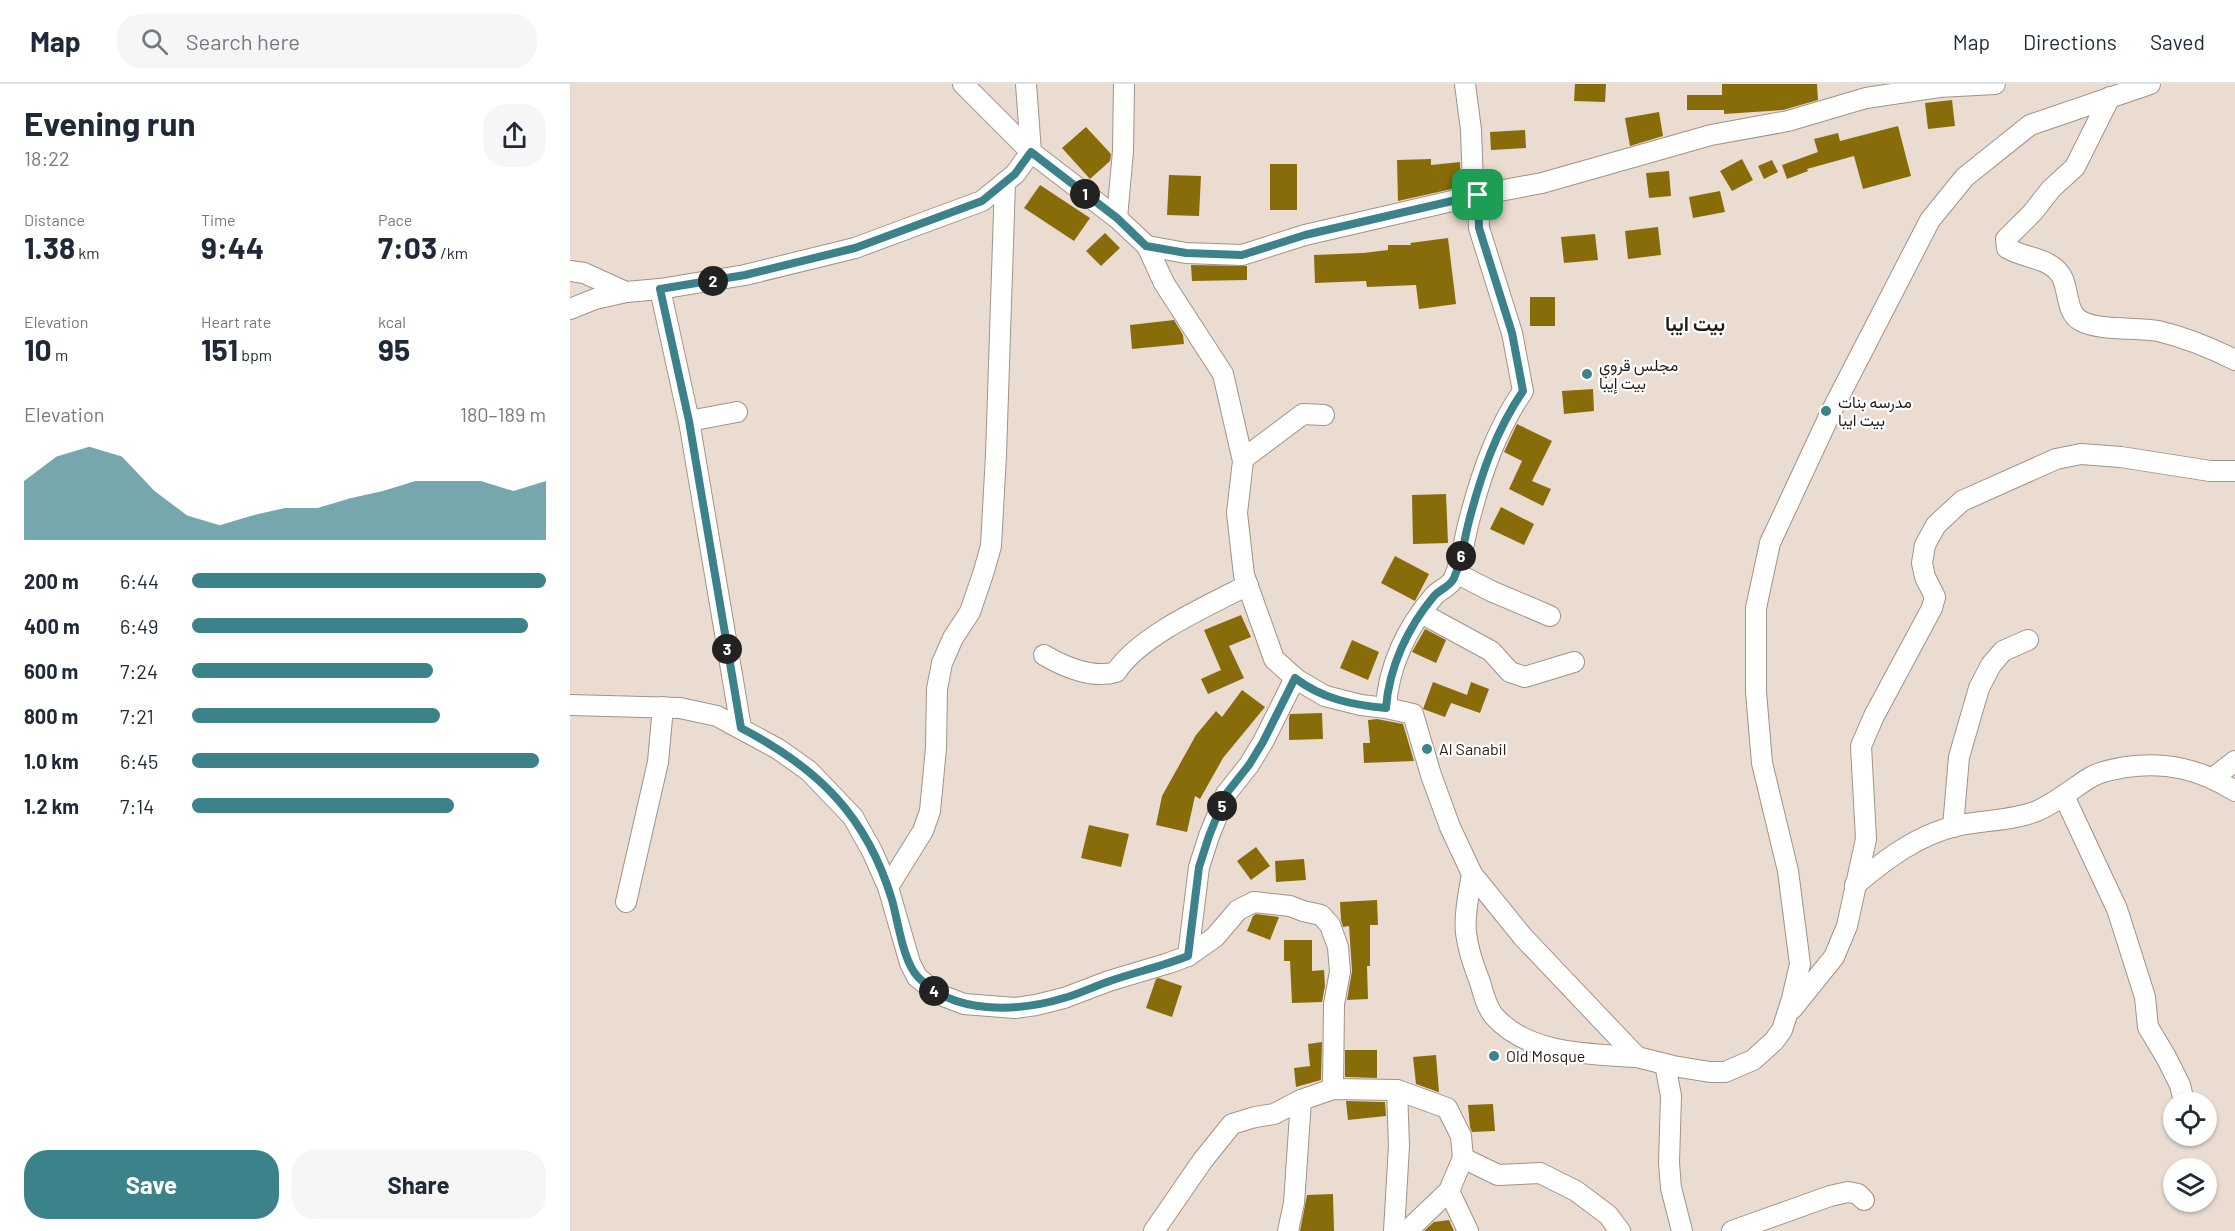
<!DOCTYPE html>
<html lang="en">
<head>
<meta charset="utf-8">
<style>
	:root { --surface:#fff; --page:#f6f6f7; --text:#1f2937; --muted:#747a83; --line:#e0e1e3; --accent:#3b828a }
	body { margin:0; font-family:Barlow,Vazirmatn,sans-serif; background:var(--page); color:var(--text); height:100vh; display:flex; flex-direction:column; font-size:22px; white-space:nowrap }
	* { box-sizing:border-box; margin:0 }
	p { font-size:20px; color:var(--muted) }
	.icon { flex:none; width:33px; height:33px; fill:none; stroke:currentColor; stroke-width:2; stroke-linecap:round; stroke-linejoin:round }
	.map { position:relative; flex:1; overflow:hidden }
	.side { display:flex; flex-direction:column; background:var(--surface); width:570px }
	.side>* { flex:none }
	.buttons { position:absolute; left:1593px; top:1008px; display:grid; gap:12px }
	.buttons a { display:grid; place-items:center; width:54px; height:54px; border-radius:50%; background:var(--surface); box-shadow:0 2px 4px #0004; font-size:30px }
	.pin { position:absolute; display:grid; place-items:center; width:51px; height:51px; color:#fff; margin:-26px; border-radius:12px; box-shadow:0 3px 9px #0006 }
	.km { position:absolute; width:30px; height:30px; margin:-15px; border-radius:50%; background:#222; color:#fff; font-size:16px; line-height:30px; text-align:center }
	.round { display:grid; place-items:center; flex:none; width:63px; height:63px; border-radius:24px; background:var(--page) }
	.head { display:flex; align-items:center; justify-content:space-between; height:102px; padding:0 24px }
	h1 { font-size:33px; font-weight:700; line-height:45px }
	.stats { display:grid; grid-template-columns:repeat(3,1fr); gap:9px; height:102px; padding:6px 24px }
	.stats div { display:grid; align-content:center }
	.stats b { font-size:30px; font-weight:700 }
	.stats small { font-size:16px; font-weight:400 }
	.stats p { font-size:16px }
	.chart { height:168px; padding:12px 24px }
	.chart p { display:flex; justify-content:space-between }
	.chart svg { width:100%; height:108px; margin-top:6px; fill:var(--accent); opacity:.7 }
	.button { display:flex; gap:12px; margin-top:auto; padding:12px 24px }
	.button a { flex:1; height:69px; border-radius:24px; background:var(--accent); color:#fff; font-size:24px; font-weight:700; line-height:69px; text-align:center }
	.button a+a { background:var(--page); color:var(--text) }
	ul { padding:0 24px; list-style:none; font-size:20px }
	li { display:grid; grid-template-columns:96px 72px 1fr; align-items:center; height:45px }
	li i { height:15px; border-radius:8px; background:var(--accent) }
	header { display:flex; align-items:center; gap:36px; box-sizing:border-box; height:84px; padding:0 30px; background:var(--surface); border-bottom:2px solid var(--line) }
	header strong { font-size:28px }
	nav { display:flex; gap:33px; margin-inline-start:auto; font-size:21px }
	.search { width:420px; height:54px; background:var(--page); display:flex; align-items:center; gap:15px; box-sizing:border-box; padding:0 21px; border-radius:24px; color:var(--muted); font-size:22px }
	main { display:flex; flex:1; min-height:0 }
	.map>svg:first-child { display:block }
</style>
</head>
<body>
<header>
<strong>Map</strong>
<div class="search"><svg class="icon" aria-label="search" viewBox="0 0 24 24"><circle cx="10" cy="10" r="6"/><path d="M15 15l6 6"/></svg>Search here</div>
<nav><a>Map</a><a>Directions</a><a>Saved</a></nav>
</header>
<main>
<section class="side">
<div class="head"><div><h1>Evening run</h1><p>18:22</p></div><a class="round"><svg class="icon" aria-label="share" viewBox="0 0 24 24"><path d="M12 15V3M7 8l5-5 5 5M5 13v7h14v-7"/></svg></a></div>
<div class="stats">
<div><p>Distance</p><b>1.38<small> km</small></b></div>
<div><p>Time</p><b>9:44</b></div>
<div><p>Pace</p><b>7:03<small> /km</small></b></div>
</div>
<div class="stats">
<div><p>Elevation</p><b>10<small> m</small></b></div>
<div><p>Heart rate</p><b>151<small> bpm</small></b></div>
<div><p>kcal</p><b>95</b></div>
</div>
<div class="chart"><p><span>Elevation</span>180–189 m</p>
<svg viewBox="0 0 160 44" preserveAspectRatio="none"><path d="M0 44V20L10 10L20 6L30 10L40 24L50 34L60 38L70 34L80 31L90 31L100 27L110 24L120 20L130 20L140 20L150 24L160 20V44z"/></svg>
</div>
<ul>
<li><b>200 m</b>6:44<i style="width:100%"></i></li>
<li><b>400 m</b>6:49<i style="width:95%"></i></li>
<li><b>600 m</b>7:24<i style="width:68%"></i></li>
<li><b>800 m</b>7:21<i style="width:70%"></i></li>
<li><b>1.0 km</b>6:45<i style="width:98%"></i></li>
<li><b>1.2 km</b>7:14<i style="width:74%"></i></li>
</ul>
<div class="button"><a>Save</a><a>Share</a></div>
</section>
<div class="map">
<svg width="1665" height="1147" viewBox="0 0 1665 1147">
	<rect width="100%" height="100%" fill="#ebdcd1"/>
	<g fill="#886c0a">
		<path d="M1005,0h31l-1,18 -31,-1z"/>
		<path d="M1152,0h95l1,16 -35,10 -59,4v-4h-37v-15h35z"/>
		<path d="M1382,16l3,26 -27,3 -3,-26z"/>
		<path d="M1089,28l4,24 -33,10 -5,-28z"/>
		<path d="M1328,42l13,50 -48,13 -9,-33 -47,13 1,2 -21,8 -5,-14 36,-13 -4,-13 24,-6 2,8z"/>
		<path d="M516,43l25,27 -1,7 -20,18 -28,-31z"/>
		<path d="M955,46l1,18 -35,2 -1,-18z"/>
		<path d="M861,75v6l29,-3 1,25 -63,14 -1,-41z"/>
		<path d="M1172,75l11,21 -21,11 -12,-20z"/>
		<path d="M1202,76l6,12 -14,7 -6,-13z"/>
		<rect x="700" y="80" width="27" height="46"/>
		<path d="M1099,87l2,25 -22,2 -3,-25z"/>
		<path d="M599,91l32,1 -2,40 -32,-1z"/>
		<path d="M470,101l50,33 -16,23 -50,-33z"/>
		<path d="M1150,107l5,21 -32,6 -4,-21z"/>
		<path d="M1088,143l3,28 -33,4 -3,-28z"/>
		<path d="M535,149l15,15 -19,18 -15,-15z"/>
		<path d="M1025,150l3,26 -34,3 -3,-26z"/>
		<path d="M878,154l8,66 -37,5 -3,-24 -49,2 -1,-6 -51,2 -1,-28 49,-2 25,-3v-5h23l-1,-2z"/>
		<path d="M621,181l56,1v14l-55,1z"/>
		<rect x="960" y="213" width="25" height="29"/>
		<path d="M604,236l9,15 1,9 -52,5 -2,-24z"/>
		<path d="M1023,305l1,22 -30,3 -2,-23z"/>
		<path d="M947,340l35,17 -20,40 19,8 -8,17 -34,-17 13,-28 -18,-9z"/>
		<path d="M876,410l2,49 -35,1 -1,-49z"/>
		<path d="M931,423l33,17 -10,21 -34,-16z"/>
		<path d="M825,472l34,18 -14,27 -34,-18z"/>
		<path d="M671,531l10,22 -22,9 15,32 -36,16 -7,-15 20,-9 -17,-40z"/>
		<path d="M855,545l21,11 -10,23 -24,-11z"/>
		<path d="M782,556l27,12 -11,28 -28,-12z"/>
		<path d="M863,598l34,13 4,-13 18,7 -9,24 -29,-10 -6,14 -22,-8z"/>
		<path d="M672,606l23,17 -42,51 -23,41 -5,-3 -8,36 -31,-7 6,-29 34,-61 20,-24 6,6z"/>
		<path d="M752,629l1,26 -34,1v-22l1,-4z"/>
		<path d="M807,635l26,5 11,37 -50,2 -1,-20h7l-2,-23z"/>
		<path d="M519,741l40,9 -8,33 -40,-9z"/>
		<path d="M686,763l14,19 -19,14 -14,-19z"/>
		<path d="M734,775l2,21 -30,2 -1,-21z"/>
		<path d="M807,816l1,25h-8v41h-3l1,33 -21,1 5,-29 -3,-45 -6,1 -2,-7 -1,-18z"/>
		<path d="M686,830l23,3 -9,23 -23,-9 6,-15z"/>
		<path d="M714,856h28v31l12,-1 1,16 -3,16 -30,1 -2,-42h-6z"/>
		<path d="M589,894l23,8 -10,31 -26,-9 10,-29z"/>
		<path d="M752,958l-1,38 -25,7 -2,-19 16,-2 -2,-22z"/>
		<path d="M775,966h32v28l-32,-1z"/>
		<path d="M866,971l3,37h-1l-22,-8 -3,-27z"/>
		<path d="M776,1017l39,1 1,14 -38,4z"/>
		<path d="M923,1020l2,27 -23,1 -2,-5 -2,-22z"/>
		<path d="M763,1110l1,37h-34l7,-36z"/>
		<path d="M879,1136l5,11h-30l10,-9z"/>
	</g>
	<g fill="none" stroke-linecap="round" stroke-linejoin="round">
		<g stroke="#a09388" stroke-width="22">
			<g id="minor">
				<path d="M393,0l68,68 86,66 30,28 39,7 56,2 63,-20 173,-40 64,-12 169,-48 77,-14 78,-23 73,-11 56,-3"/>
				<path d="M1540,13l-35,70 -24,22 -18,23 -27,27 1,9c18,11 44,9 55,29 7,14 4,36 19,44 18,10 56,6 77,10 26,6 53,17 77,29"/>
				<path d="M547,134l6,-67 1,-67"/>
				<path d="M577,162l17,37 59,91 20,87 -6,52 7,62 30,84 22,20 29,17 36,9 25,3 27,6 18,61 19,52 22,47 51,63 114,120 36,9 37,6h15l28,-12 10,-9 11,-10 8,-11 10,-31 8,-35 -12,-93 -26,-108 -6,-71v-84l14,-65 62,-133 98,-190 35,-43 65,-52 120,-41"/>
				<path d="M0,187l14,2 42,19"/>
				<path d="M90,205l29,132 52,307"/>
				<path d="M0,225l25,-10 31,-7 34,-3 85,-14 110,-27 127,-47 33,-27 16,-22 -5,-68"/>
				<path d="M119,337l48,-9"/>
				<path d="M673,375l60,-45 21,1"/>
				<path d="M886,489l35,18 59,25"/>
				<path d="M851,529l70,38 19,21 15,5 49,-15"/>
				<path d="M474,571c20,12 49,24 72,17 23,-36 93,-67 132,-87"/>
				<path d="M0,621l110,3 37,8 61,33 31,22 44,46 19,34 16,36 22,76 7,14 21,17 26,10 51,4 21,-3 28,-7 45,-17 60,-18 19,-7 27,-19 23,-27 16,-8 36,4 13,5 18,4 9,10 8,22 2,25 -6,32 -1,85"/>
				<path d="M816,624c2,-41 21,-81 48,-112 6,-7 16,-9 20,-18 8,-18 10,-38 15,-57 12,-46 27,-91 54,-130l-11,-58 -33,-105 -1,-33 -5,-10 -2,-55 -6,-46"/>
				<path d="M1643,694l22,-17"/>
				<path d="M1494,712l53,113 28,88 3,30 18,30 14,28 4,17"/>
				<path d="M1383,743l6,-70 20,-69 12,-23 12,-14 25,-11"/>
				<path d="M902,790c-3,18 -8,41 -6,59 2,17 8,34 14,49 3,11 7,26 14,34 34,39 96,38 143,41"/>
				<path d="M1285,801c30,-25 62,-50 101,-59 27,-6 55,-5 81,-15 20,-9 36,-23 54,-34 10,-6 24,-8 35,-10 41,-6 75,3 109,24"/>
				<path d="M318,803l35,-56 7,-20 6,-63 1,-59 5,-26 11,-25 17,-26 13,-38 8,-28 5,-91 9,-273"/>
				<path d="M56,818l32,-140 5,-55"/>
				<path d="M618,872l11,-89 10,-31 17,-42 23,-29 14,-23 32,-64"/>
				<path d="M1222,925l42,-52 13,-31 19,-87 -5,-93 13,-30 58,-108 3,-11 -10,-20 -3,-14 3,-18 11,-20 26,-24 94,-42 25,-5 40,3 89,14h25"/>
				<path d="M1095,980l6,32 -2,67 2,25 11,43"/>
				<path d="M879,1107l19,40"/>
				<path d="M584,1147l49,-71 29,-36 23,-7 19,-3 27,-14 32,-11 64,1 50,18 14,28 2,22 35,17 42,-2 36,18 32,24 12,16"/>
				<path d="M718,1147l6,-28 7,-103"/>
				<path d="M824,1147l5,-85 -2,-56"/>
				<path d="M837,1147l42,-40 14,-33"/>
				<path d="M1162,1147l98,-35 18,-4 10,2 6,6"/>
			</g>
		</g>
		<use href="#minor" stroke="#fff" stroke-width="20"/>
	</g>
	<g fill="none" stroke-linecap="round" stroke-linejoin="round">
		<g stroke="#fff" stroke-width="12">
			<path id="route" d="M461,68l86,66 29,28 40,7 56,2 63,-20 173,-40 1,33 33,105 11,58c-27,39 -42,84 -54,130 -5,19 -7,39 -15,57 -4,9 -14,11 -20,18 -26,31 -45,71 -48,112 -33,-3 -64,-9 -91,-30l-32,64 -14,23 -23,29 -17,42 -10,31 -11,89c-25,10 -52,16 -78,25 -15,5 -31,13 -46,17 -46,14 -111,17 -146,-21 -15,-15 -20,-56 -26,-77 -25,-84 -74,-132 -151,-172l-52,-307 -29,-132 85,-14 110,-27 127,-47 33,-27z"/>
		</g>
		<use href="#route" stroke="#3b828a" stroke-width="8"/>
	</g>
	<g fill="#3b828a" stroke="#fff" stroke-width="2">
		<circle cx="1017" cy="290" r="6"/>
		<circle cx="1256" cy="327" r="6"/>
		<circle cx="857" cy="665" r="6"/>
		<circle cx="924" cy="972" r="6"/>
	</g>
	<g text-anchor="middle" stroke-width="4.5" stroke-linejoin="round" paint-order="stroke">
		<g font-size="16" fill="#211c18" stroke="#fff" text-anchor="start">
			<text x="1029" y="287">مجلس قروي<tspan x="1029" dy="18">بيت إيبا</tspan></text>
			<text x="1268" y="324">مدرسه بنات<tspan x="1268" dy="18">بيت ايبا</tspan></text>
			<text x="869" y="671">Al Sanabil</text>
			<text x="936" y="978">Old Mosque</text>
		</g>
		<g font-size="20" font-weight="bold" fill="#211c18" stroke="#fff">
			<text x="1125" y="247">بيت ايبا</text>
		</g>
	</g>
</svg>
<div class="buttons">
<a><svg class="icon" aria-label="locate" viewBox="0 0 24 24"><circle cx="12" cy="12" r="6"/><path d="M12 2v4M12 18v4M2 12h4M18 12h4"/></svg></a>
<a><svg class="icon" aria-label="layers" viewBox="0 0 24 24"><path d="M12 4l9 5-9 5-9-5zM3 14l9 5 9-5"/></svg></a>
</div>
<div class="pin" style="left:908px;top:111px;background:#1e9e55"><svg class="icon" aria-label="arrive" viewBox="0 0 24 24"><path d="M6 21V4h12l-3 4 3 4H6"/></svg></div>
<b class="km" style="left:515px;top:110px">1</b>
<b class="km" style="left:143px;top:197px">2</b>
<b class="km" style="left:157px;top:565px">3</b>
<b class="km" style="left:364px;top:907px">4</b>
<b class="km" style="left:652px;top:722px">5</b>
<b class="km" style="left:891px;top:472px">6</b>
</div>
</main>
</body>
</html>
